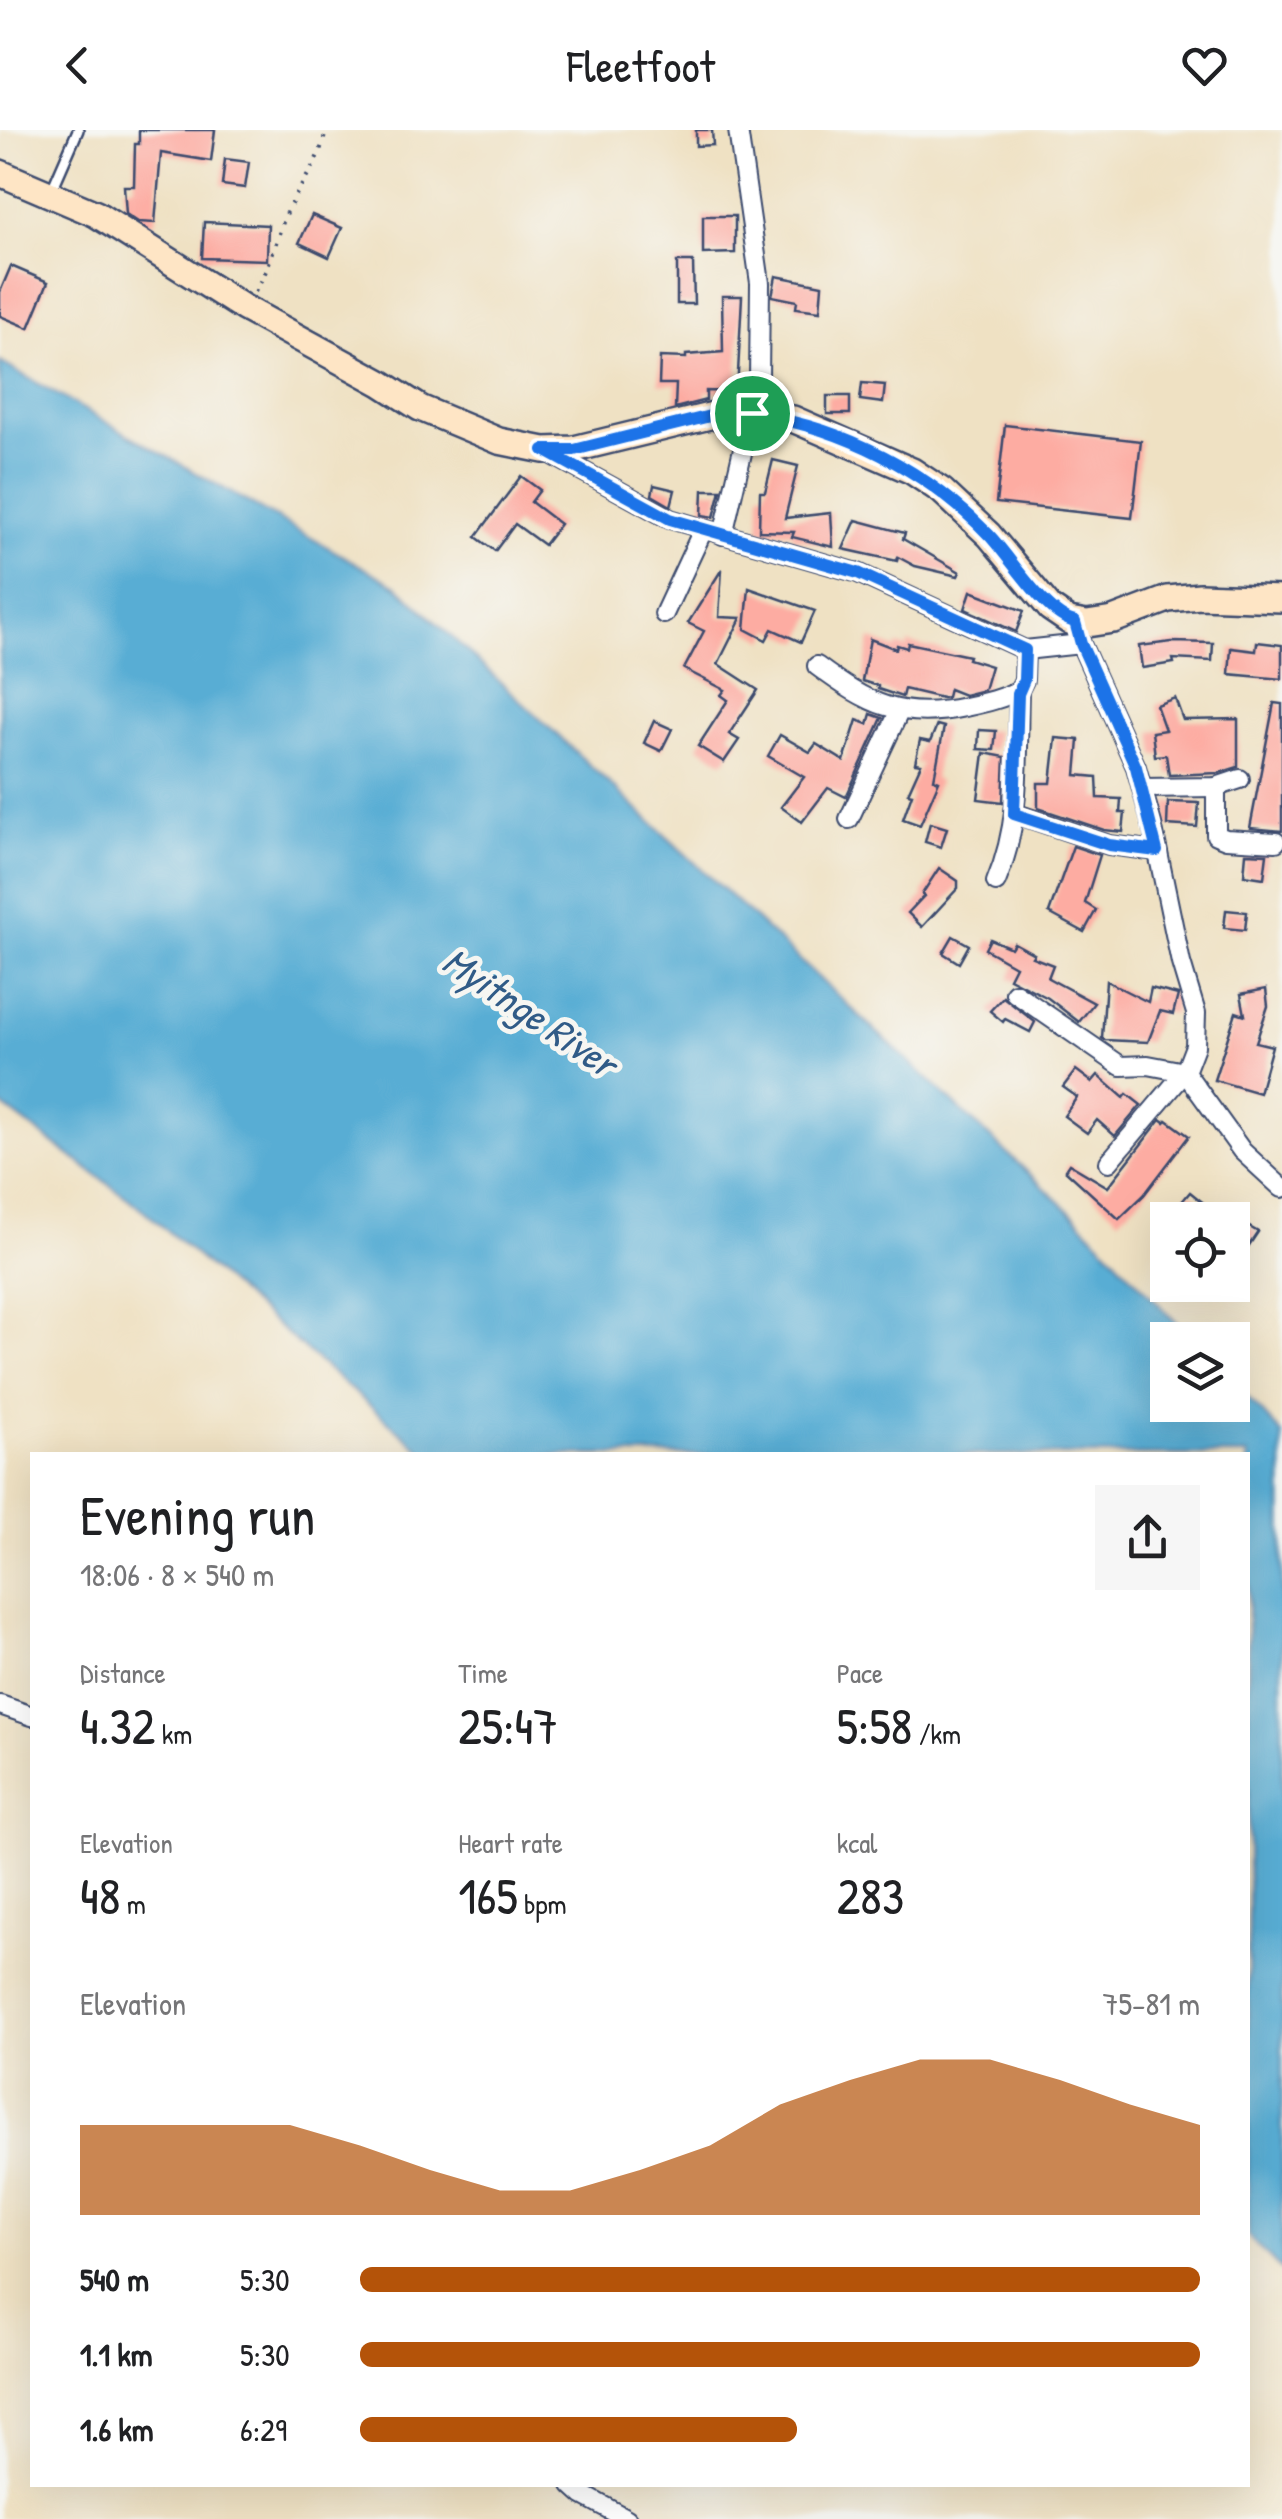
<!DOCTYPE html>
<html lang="en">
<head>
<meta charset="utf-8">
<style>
	:root { --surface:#fff; --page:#f6f6f6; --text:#202124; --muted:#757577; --accent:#b45309 }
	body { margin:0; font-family:"Patrick Hand",sans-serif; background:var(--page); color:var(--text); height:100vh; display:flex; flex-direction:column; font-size:38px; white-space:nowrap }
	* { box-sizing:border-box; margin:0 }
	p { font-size:32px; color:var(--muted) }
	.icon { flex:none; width:55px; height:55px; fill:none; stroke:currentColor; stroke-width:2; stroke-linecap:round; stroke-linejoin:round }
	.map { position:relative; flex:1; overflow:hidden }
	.drawer { position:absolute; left:30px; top:1322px; width:1220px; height:1035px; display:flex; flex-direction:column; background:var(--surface); border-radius:0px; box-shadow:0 10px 40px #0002 }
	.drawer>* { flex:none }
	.fabs { position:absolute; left:1150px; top:1072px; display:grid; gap:20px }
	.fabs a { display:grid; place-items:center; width:100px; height:100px; border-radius:0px; background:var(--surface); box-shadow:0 10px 40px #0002; font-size:50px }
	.pin { position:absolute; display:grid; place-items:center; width:85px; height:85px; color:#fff; margin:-42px; border:5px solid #fff; border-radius:50%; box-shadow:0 2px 10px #0007 }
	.round { display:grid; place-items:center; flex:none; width:105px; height:105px; border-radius:0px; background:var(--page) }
	.overview { display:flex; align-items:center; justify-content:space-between; height:170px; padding:0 50px }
	h1 { font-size:55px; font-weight:600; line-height:75px }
	.metrics { display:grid; grid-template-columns:repeat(3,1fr); gap:15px; height:170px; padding:10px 50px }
	.metrics div { display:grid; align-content:center }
	.metrics b { font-size:50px; font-weight:600 }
	.metrics small { font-size:28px; font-weight:400 }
	.metrics p { font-size:28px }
	.chart { height:280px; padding:20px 50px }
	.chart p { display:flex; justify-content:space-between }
	.chart svg { width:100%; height:180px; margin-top:10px; fill:var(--accent); opacity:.7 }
	ul { padding:0 50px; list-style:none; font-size:32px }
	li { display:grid; grid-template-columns:160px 120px 1fr; align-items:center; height:75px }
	li i { height:25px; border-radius:12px; background:var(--accent) }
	header { display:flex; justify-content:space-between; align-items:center; height:130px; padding:0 50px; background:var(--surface); font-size:45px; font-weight:600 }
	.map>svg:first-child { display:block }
</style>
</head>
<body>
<header><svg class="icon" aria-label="back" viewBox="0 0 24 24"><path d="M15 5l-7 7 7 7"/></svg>Fleetfoot<svg class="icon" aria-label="heart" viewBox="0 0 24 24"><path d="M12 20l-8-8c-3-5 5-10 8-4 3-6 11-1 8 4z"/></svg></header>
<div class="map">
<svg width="1282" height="2389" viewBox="0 0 1282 2389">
	<rect width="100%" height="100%" fill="#f6f6f2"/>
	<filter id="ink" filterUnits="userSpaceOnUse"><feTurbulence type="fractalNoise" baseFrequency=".01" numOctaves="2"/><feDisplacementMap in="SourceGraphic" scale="20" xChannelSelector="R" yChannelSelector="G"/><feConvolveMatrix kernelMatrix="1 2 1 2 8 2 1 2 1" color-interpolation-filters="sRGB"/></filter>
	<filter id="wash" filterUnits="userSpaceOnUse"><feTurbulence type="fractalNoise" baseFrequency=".0048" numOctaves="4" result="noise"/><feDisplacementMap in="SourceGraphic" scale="40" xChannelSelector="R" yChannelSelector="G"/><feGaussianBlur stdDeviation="2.25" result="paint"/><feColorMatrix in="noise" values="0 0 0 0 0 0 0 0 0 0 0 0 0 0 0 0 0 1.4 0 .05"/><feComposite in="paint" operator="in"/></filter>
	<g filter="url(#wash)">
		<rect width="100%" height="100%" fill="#efe1c3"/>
		<path fill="#58add4" stroke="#3a6e99" stroke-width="2.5" d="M0,232l398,225 680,632 115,121h-25v65h64l1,-23 49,52v837l-34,-35v-781h-821l-286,-247 -141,-104z"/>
		<g id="blocks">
			<g fill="#fdaca2">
				<path d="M139,0h76l-4,31 -50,-8 -6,70 -17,-1 -12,-8 -2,-28h10l1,-42h4z"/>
				<path d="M696,0h16l1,15 -17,1z"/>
				<path d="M225,29l24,3 -4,26 -23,-3z"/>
				<path d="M312,85l30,13 -13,29 -30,-14z"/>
				<path d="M703,86h32v37l-32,1z"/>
				<path d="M204,92l64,3 -1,35 -65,-2z"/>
				<path d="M677,132h16l1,42h-17z"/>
				<path d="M11,136l37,16 -19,46 -29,-12v-24z"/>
				<path d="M776,146l46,9 -2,26 -24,-3 1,-7 -25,-5z"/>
				<path d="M722,166h20l-5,96 -31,-1v9l-31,8 1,-24h-17l1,-27 26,1v-3l37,-3z"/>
				<path d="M862,253l23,2 -2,18 -23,-3z"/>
				<rect x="827" y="266" width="23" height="18"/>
				<path d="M1005,295l136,16 -9,77 -136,-15z"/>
				<path d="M773,330l25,6 -13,52 46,-5 2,34 -41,-10 2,-5 -35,-1 1,-39h5z"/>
				<path d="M521,346l19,14 -9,12 29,22 -16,21 -29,-21 -20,27 -19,-14z"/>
				<path d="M654,355l21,5 -4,16 -19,-11z"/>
				<path d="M703,360h18l-7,27 -12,-2z"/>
				<path d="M856,390l49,13 -2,6 57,33 -2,4 -43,-10 -17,-9 -1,4 -54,-12z"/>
				<path d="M722,439l-3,48 22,1 -23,46 40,26 -29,44 10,6 -15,22 -26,-16 30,-46 -7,-5 4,-5 -41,-21 20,-38 -16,-8z"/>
				<path d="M749,458l66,23 -14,31 -29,-13 -6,11 -21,-11z"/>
				<path d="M971,461l53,20 -8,21 -51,-23z"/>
				<path d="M870,509l26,10 1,-4 10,3 1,-5 61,13 -1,3 23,7 -7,24 -20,5 -15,-6 -2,8 -5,1 -38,-9 -2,8 -24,-8v-3l-16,-5z"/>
				<path d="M1172,512l41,1 -1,18 -39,-2 1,4 -32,5 -3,-22z"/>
				<path d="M1257,512l25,3v34l-53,-5 2,-26 25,3z"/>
				<path d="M1175,568l8,22 55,-1v48l-19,6 -50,2 -3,-20 -11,1 -3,-24 13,-2 -9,-25z"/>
				<path d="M1274,573l8,1v127l-32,-3z"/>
				<path d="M871,584l11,4 -36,79 -18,-9 -26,34 -21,-15 23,-30 -36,-21 12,-21 30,17 6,-8 28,17 13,-41 11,4z"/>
				<path d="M654,591l18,8 -11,22 -17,-8z"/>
				<path d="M937,595l7,2 -10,52 5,2 -19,44 -17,-6 9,-25 -4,-1 13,-29 -6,-1 5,-23 10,2z"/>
				<path d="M979,600l17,1 -2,19 -16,-1z"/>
				<path d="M1056,608l23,2 -3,35 21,2 1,21 23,1 -1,14h5l-2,19 -19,-2 -66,-22v-25h13z"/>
				<path d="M984,623l21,4 -2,45 -25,-3z"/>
				<path d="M1168,672l31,1 -2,24 -30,-2z"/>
				<path d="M930,693l17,5 -6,19 -16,-5z"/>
				<path d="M1073,716l27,9 -15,48 11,7 -12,22 -35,-19z"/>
				<path d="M1246,723l21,1 -3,24 -20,-3z"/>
				<path d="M939,738l19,13v7l-36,39 -14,-14 16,-17 -2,-2z"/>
				<path d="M1226,780l21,2 -2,18 -21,-2z"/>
				<path d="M953,806l16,9 -10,18 -16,-10z"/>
				<path d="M990,809l21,9 3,-5 20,11 -2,3 21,8 -5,13 46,25 -15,19 -31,-24 -39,-20 6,-12 -30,-17z"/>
				<path d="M1106,851l42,21 3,-14 27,7 -5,19 -13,-3 -12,31 -43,-2 -3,-2z"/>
				<path d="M1266,859l2,17 -12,36 16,4 -13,47 -45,-13 22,-68 9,3 -4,-21z"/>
				<path d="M1003,867l32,25 -5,10 -25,-13 -2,3 -13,-11z"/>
				<path d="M1076,940l16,12 6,-7 26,23 3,-4 14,11 -26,31 -18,-16 -10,13 -23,-17 13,-19 -14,-10z"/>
				<path d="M1161,989l4,3 2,-2 22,16 -45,59 -25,24 -54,-49 4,-6 39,23z"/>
				<path d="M1190,1062l21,17 -9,11 -22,-16z"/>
				<path d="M1232,1087l26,15 -10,15 -4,-2 -12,12z"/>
			</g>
		</g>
	</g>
	<g filter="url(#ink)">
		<use href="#blocks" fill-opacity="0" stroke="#3b4a6d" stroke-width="2.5"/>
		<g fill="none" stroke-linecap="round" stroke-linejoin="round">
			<g stroke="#3b4a6d" stroke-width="14">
				<path id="lane" d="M51,62l27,-62"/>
			</g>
			<g stroke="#3b4a6d" stroke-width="22">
				<g id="street">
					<path d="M544,320l126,69 188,54 167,77 56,-6"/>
					<path d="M723,405l36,-155 1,-97 -22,-153"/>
					<path d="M664,484l39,-84"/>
					<path d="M1075,492l6,22 55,123 16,57 29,139 15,50 -1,33 -10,26 57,79 40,37"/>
					<path d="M817,536c51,38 84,55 148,41 18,-4 37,-8 54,-17"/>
					<path d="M1216,657v48l10,4 50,3"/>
					<path d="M1142,658l74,-1 24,-8"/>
					<path d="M1014,683l95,32 48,6"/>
					<path d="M849,689l50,-107"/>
					<path d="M996,752c26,-61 21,-127 23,-192l5,-10 1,-30"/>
					<path d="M1015,863l106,73 27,-1 37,7 -76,90"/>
					<path d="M0,1575l32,11"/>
					<path d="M572,2355l11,10 44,24"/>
				</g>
			</g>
			<g stroke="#3b4a6d" stroke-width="30">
				<path id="secondary" d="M0,43l96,41 148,94 137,75 39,25 79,33 45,9 30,-1 148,-36 71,6 119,52 30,20 47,44 61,73 19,13 18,3 26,-4 55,-21 32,-3 82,3"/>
			</g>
			<path stroke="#3b4a6d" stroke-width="4" stroke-dasharray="2.5 8" stroke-linecap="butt" d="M255,162c15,-24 20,-49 30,-75 13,-31 35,-54 41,-87"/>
			<use href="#lane" stroke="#fff" stroke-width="9"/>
			<use href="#street" stroke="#fff" stroke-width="18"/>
			<use href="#secondary" stroke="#fee5c5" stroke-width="25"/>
		</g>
	</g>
	<g fill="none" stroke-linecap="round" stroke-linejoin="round" filter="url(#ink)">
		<g stroke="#fff" stroke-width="20">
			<path id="route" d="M722,283c98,1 200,52 267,122 22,23 57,81 86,87l6,22 55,123 21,84 -48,-6 -95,-31 4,-120 6,-14 1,-30 -167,-77 -188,-54 -126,-69h30z"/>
		</g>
		<use href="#route" stroke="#1a73e8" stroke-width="12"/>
	</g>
	<g text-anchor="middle" stroke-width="10" stroke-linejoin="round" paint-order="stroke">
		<g font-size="40" font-style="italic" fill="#305b87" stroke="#f6f6f2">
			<text transform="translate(530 882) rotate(34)" y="14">Myitnge River</text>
		</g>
	</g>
</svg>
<div class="fabs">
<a><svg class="icon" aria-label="locate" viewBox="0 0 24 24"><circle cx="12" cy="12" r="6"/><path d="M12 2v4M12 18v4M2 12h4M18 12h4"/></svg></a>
<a><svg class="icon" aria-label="layers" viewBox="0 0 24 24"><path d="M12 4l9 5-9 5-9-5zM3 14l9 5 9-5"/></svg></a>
</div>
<div class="pin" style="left:752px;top:283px;background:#1e9e55"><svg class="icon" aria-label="arrive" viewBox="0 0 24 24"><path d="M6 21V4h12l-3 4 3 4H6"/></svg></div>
<section class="drawer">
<div class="overview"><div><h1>Evening run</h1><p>18:06 · 8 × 540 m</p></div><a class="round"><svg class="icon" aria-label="share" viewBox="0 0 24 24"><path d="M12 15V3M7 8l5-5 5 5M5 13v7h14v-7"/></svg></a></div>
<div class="metrics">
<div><p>Distance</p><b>4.32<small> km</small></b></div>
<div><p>Time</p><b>25:47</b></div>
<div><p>Pace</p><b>5:58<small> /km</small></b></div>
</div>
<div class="metrics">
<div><p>Elevation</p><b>48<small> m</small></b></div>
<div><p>Heart rate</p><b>165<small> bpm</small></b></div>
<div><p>kcal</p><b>283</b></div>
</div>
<div class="chart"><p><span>Elevation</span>75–81 m</p>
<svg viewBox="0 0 160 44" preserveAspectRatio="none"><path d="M0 44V22L10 22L20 22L30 22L40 27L50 33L60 38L70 38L80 33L90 27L100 17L110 11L120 6L130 6L140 11L150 17L160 22V44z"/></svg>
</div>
<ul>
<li><b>540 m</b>5:30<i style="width:100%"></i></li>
<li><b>1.1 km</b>5:30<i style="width:100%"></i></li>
<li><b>1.6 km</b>6:29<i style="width:52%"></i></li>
</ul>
</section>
</div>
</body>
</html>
